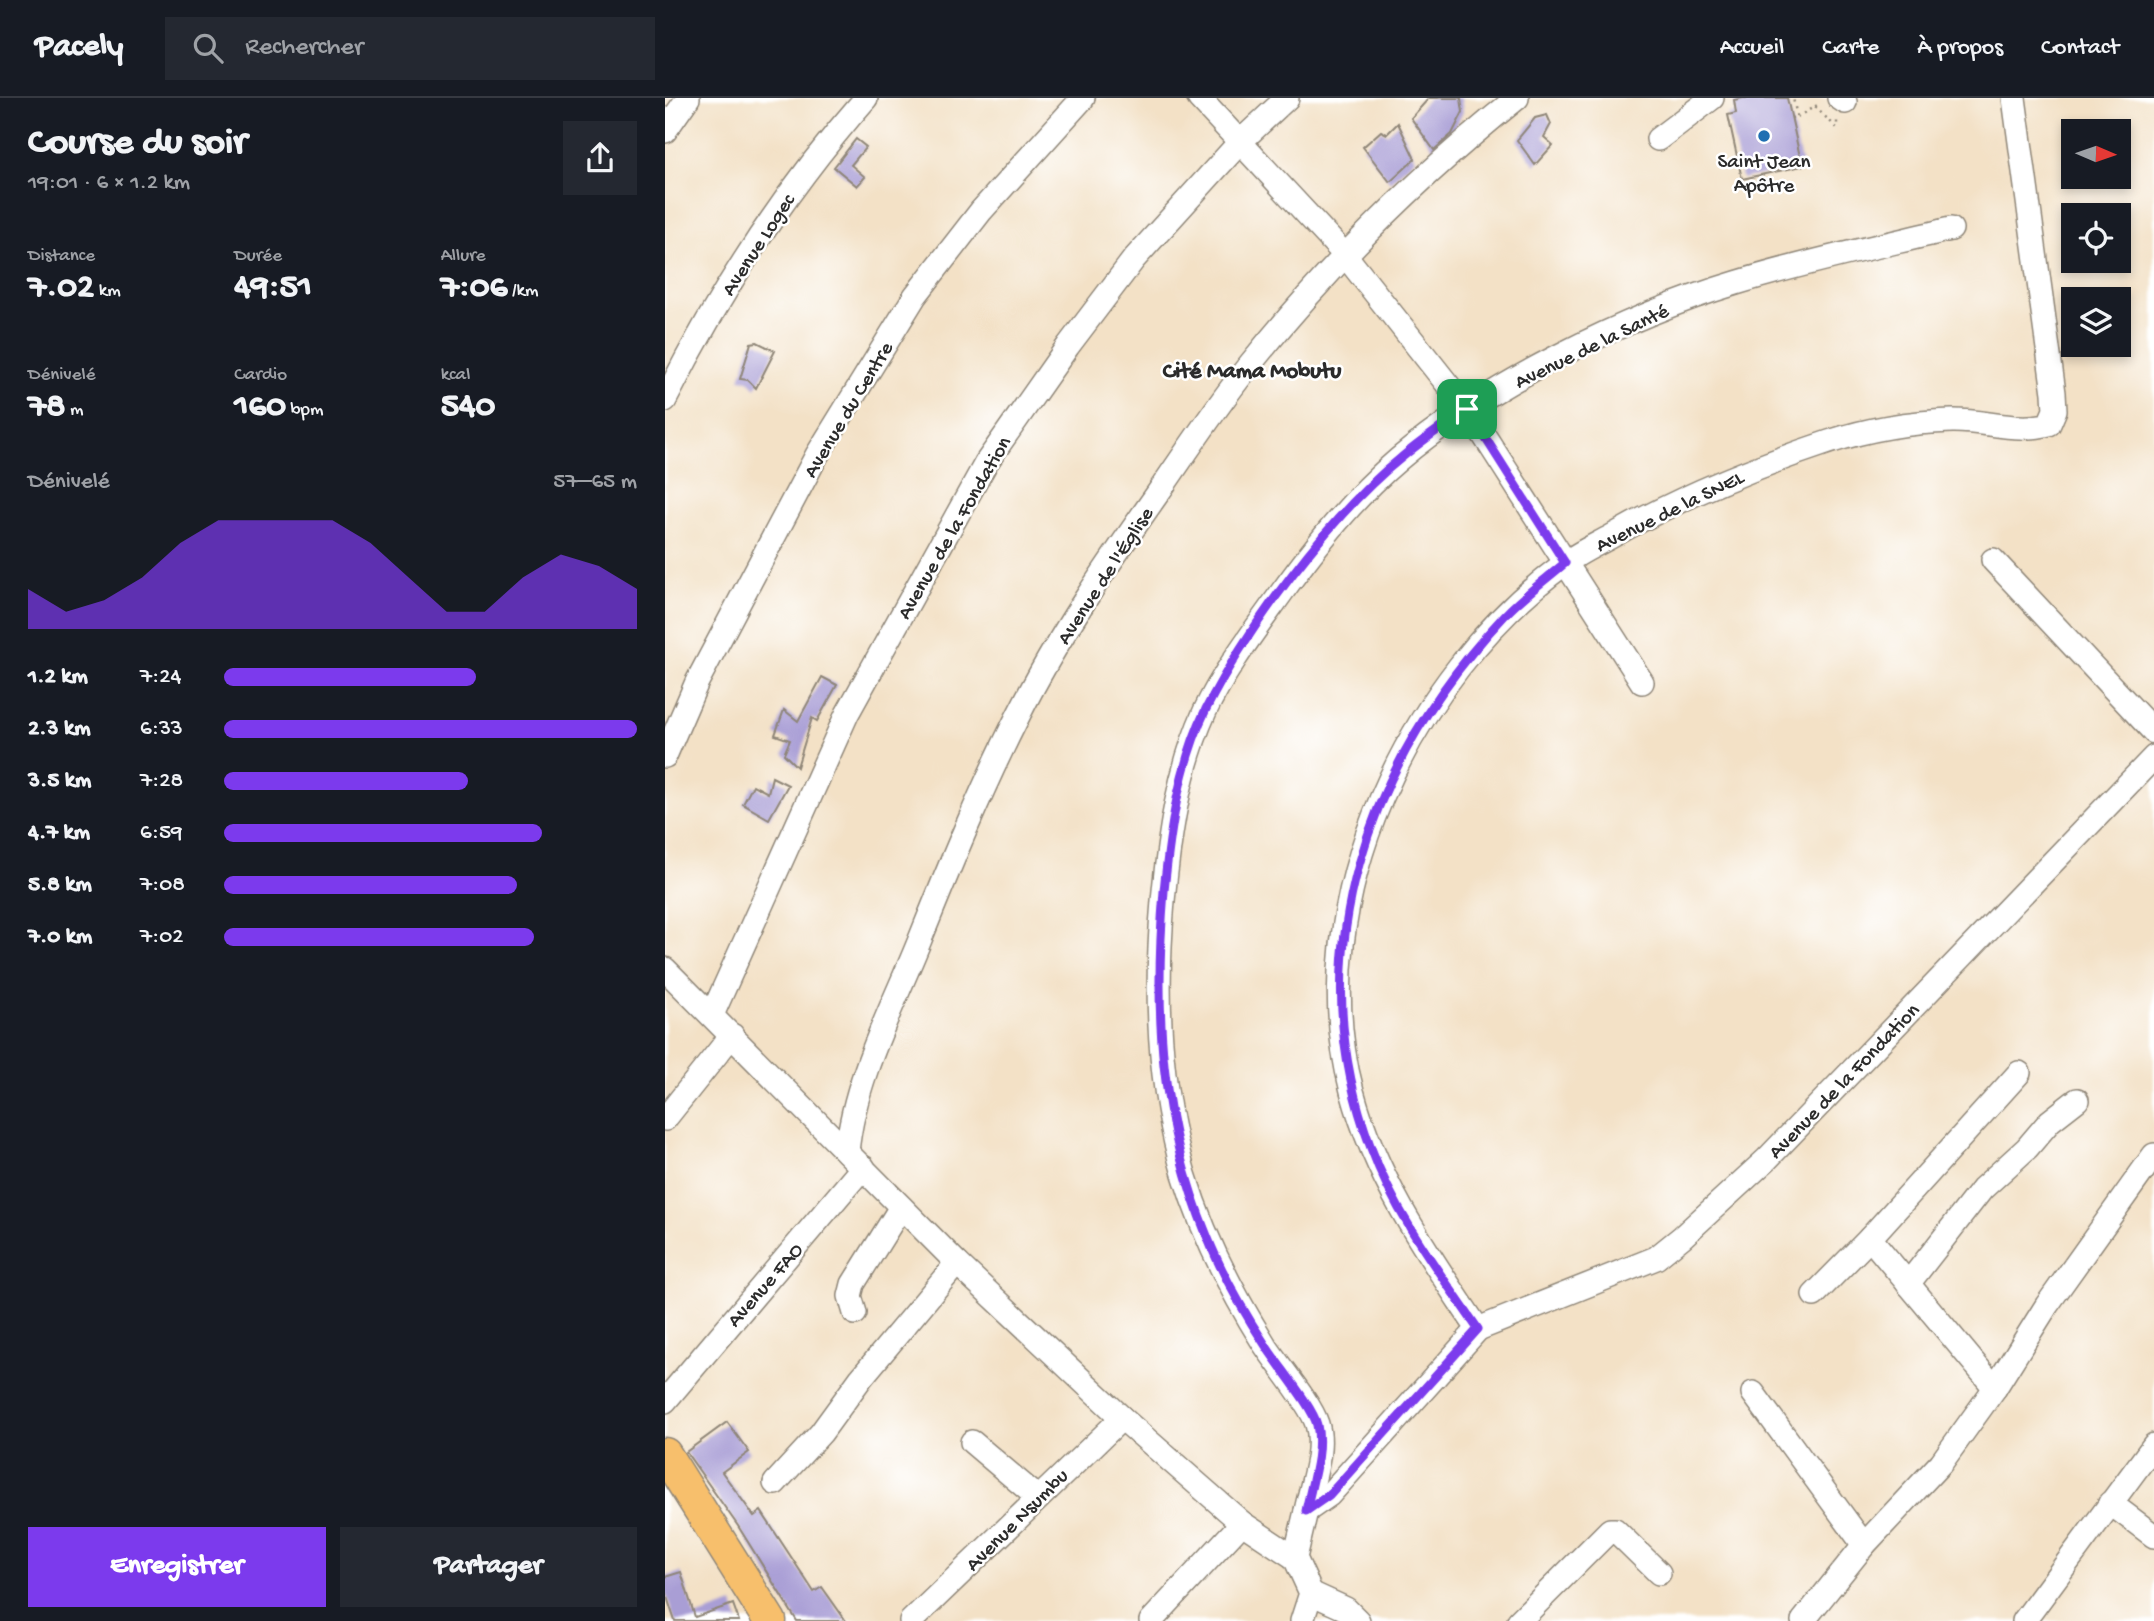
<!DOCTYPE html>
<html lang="fr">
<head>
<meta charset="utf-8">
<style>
	:root { --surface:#171b24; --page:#242831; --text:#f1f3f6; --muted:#9ea1a6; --line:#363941; --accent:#7c3aed }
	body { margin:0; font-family:"Gochi Hand",sans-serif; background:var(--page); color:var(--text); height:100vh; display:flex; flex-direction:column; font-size:26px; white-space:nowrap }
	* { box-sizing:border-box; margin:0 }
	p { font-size:23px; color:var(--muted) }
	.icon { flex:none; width:38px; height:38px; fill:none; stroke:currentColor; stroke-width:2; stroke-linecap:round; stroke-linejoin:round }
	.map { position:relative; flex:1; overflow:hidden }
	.details { display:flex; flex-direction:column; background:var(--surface); width:665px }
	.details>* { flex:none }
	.needle { width:46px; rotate:92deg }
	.fabs { position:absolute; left:1396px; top:21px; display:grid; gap:14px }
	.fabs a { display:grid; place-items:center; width:70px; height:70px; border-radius:0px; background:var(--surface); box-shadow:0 4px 10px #0003; font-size:35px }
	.pin { position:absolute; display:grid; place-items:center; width:60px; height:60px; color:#fff; margin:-30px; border-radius:14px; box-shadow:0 4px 10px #0006 }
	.round { display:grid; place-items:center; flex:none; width:74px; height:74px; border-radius:0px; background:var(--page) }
	.overview { display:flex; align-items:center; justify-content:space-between; height:119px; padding:0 28px }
	h1 { font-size:38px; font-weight:700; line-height:52px }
	.metrics { display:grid; grid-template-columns:repeat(3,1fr); gap:10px; height:119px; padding:7px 28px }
	.metrics div { display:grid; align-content:center }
	.metrics b { font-size:35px; font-weight:700 }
	.metrics small { font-size:19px; font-weight:400 }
	.metrics p { font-size:19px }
	.chart { height:196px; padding:14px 28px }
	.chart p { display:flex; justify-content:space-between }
	.chart svg { width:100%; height:126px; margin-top:7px; fill:var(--accent); opacity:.7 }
	.primary-button { display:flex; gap:14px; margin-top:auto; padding:14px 28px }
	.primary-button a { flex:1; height:80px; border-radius:0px; background:var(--accent); color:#fff; font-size:28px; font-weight:700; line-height:80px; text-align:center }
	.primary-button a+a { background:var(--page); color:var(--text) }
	ul { padding:0 28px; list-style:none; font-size:23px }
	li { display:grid; grid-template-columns:112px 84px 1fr; align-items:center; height:52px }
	li i { height:18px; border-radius:9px; background:var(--accent) }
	header { display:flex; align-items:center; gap:42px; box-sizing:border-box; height:98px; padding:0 35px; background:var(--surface); border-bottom:2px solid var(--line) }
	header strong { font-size:33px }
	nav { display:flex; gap:38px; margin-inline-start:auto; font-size:24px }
	.search { width:490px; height:63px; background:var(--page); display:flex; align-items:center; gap:18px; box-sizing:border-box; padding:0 24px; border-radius:0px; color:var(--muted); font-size:26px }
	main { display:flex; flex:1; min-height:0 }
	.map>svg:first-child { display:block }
</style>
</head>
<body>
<header>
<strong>Pacely</strong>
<div class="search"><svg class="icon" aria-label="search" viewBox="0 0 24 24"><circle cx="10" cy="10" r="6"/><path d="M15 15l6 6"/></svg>Rechercher</div>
<nav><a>Accueil</a><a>Carte</a><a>À propos</a><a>Contact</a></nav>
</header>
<main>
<section class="details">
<div class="overview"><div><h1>Course du soir</h1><p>19:01 · 6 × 1.2 km</p></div><a class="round"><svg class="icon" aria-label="share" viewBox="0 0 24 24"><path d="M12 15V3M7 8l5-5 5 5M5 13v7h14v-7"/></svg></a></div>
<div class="metrics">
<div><p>Distance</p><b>7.02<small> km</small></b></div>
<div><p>Durée</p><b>49:51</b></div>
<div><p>Allure</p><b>7:06<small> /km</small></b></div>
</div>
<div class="metrics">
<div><p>Dénivelé</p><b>78<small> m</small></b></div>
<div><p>Cardio</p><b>160<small> bpm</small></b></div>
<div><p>kcal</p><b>540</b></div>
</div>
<div class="chart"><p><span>Dénivelé</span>57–65 m</p>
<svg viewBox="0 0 160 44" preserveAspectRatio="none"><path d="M0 44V30L10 38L20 34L30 26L40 14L50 6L60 6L70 6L80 6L90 14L100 26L110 38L120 38L130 26L140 18L150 22L160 30V44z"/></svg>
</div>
<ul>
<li><b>1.2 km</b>7:24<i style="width:61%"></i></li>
<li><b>2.3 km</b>6:33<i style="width:100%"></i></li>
<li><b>3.5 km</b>7:28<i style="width:59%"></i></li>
<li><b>4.7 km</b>6:59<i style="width:77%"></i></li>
<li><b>5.8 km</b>7:08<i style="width:71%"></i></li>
<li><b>7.0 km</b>7:02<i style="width:75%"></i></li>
</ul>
<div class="primary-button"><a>Enregistrer</a><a>Partager</a></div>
</section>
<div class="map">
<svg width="1489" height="1523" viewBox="0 0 1489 1523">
	<rect width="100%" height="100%" fill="#fff"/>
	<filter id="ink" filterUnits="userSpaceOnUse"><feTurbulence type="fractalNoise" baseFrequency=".0143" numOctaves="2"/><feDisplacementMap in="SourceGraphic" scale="14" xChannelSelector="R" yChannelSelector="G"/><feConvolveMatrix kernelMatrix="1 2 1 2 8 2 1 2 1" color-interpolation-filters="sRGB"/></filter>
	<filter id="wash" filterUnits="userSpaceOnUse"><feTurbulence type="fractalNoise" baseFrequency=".00686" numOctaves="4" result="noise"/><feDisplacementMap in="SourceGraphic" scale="28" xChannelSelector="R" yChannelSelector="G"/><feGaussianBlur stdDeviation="1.57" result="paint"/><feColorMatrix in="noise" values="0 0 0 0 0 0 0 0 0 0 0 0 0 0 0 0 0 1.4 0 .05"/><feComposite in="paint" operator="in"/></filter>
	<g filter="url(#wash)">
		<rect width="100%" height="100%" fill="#f3e1c6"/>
		<g id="blocks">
			<g fill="#a99ed5">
				<path d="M764,0h32l2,14 -11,22 -18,16 -23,-32z"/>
				<path d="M1078,0h44l15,68 -60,13 -14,-64 8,-2 -2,-13z"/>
				<path d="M882,17l4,9 -7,13 9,8 -18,20 -18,-25 18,-22z"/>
				<path d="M733,25l17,36 -25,23 -27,-35 18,-16 6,3z"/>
				<path d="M191,41l10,8 -15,18 14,12 -8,9 -23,-19z"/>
				<path d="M92,244l18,9 -19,37 -8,-8 -8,-1 11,-36z"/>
				<path d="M157,579l15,8 -20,36 -5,-3 -15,49 -13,-13 6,-14 -15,-5 9,-25 14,11z"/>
				<path d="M107,679l16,8 -19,34 -26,-15 10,-19 15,8z"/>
				<path d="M62,1324l22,30 -27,20 32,44 7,-5 53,81 8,-5 24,34h-49l-59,-95 -52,-74z"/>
				<path d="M16,1474l14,45 38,-13 6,17h-64l-10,-30v-14z"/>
			</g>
		</g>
	</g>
	<g filter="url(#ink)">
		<use href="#blocks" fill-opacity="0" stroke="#8f8678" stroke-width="2"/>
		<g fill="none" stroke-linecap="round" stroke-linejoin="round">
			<g stroke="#8f8678" stroke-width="26">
				<g id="minor">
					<path d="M534,0l146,157 122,154 175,273"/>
					<path d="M1174,0l6,4"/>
					<path d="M0,33l23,-33"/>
					<path d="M993,41l54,-41"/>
					<path d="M0,302c54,-107 121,-211 201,-302"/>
					<path d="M1328,462l161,172"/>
					<path d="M0,658l32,-74 120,-227 98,-159 66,-85 102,-113"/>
					<path d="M0,871l292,294 165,155 120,105 53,35"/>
					<path d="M47,917l135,-301 139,-251 82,-117 66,-87 107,-118 46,-43"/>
					<path d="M0,1021l67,-84"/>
					<path d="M182,1054c7,-73 45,-143 72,-210 31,-77 63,-155 100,-228 39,-78 89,-150 139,-221 29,-42 57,-85 89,-125 79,-99 171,-191 270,-270"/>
					<path d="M1205,1140l125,150"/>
					<path d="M1243,1186l74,-95 45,-41 23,-27 27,-21"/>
					<path d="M1149,1197l56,-57 149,-165"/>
					<path d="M190,1215l-5,-17 3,-12 48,-77"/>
					<path d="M813,1231l178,-71 26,-21 85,-78 387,-402"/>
					<path d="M1088,1295l111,152"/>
					<path d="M0,1303l198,-234"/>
					<path d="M307,1344l65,55"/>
					<path d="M110,1385l46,-50 40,-55 96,-115"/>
					<path d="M1445,1405l44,33"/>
					<path d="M641,1413c5,-25 19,-62 11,-87 -7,-22 -41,-61 -54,-82 -33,-53 -61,-109 -79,-168 -26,-90 -29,-180 -21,-273 6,-64 15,-130 42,-190 20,-42 50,-81 77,-119 35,-48 72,-95 117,-133 88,-74 227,-143 337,-176 71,-22 144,-37 215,-54"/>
					<path d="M646,1495l35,16 12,12"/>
					<path d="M246,1523l211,-203"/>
					<path d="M486,1523l91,-98"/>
					<path d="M637,1523l9,-28 -16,-35 11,-47 23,-16 149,-166c-51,-76 -102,-149 -126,-238 -51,-190 59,-415 212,-527 14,-11 32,-19 48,-28 68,-39 142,-69 217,-94 39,-13 82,-20 123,-21 32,-1 66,12 97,3l6,-14 -1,-17 -40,-295"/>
					<path d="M854,1523l91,-91h5l44,43"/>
					<path d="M1138,1523l61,-76 77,-82 54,-75 52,-83 107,-150"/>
					<path d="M1359,1523l130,-176"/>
				</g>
			</g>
			<g stroke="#8f8678" stroke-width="35">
				<path id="highway" d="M0,1356l105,167"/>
			</g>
			<g stroke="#8f8678" stroke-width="2.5" stroke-dasharray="2 5" stroke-linecap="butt">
				<path d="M1150,9l22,21v-9"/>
				<path d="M1132,19l24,-14"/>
				<path d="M1126,20l6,-1 -4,-19"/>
			</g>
			<use href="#minor" stroke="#fff" stroke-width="23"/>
			<use href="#highway" stroke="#f7bf6c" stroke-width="32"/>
		</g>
	</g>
	<g fill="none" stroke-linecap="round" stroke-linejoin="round" filter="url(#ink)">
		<g stroke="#fff" stroke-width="14">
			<path id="route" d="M802,311l98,154c-20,17 -42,33 -60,52 -137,146 -207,339 -134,533 24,66 68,124 107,181l-149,166 -23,16c5,-26 17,-60 11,-86 -4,-18 -40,-61 -51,-79 -23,-35 -44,-72 -59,-110 -47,-115 -53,-223 -43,-345 6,-61 15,-126 42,-182 41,-81 125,-195 195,-251 21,-18 44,-33 66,-49z"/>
		</g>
		<use href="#route" stroke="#7c3aed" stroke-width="9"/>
	</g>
	<circle fill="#1f6fb2" stroke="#fff" stroke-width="2.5" cx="1099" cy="38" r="7"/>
	<g text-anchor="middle" stroke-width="5" stroke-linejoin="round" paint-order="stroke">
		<g font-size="21" fill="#2b2b2b" stroke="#fff">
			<text x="1099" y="69">Saint Jean<tspan x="1099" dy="24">Apôtre</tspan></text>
		</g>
		<g font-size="21" fill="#2b2b2b" stroke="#fff">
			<text transform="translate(92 146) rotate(-57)" y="7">Avenue Logec</text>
			<text transform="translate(926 247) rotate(-26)" y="7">Avenue de la Santé</text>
			<text transform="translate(182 311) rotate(-59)" y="7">Avenue du Centre</text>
			<text transform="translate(1004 412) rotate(-26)" y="7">Avenue de la SNEL</text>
			<text transform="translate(288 429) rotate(-60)" y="7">Avenue de la Fondation</text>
			<text transform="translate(439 477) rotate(-57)" y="7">Avenue de l'Église</text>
			<text transform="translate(1178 982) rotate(-46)" y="7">Avenue de la Fondation</text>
			<text transform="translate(99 1186) rotate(-49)" y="7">Avenue FAO</text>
			<text transform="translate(351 1421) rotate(-45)" y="7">Avenue Nsumbu</text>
		</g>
		<g font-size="23" font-weight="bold" fill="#2b2b2b" stroke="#fff">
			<text x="587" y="279">Cité Mama Mobutu</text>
		</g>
	</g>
</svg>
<div class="fabs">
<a><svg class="needle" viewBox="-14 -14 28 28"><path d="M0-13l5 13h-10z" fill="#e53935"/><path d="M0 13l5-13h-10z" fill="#9ea1a6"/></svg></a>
<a><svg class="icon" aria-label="locate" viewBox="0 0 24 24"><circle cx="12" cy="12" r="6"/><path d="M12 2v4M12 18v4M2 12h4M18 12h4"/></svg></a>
<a><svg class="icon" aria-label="layers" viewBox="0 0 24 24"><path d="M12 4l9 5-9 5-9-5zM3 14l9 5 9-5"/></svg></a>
</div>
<div class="pin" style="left:802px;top:311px;background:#1e9e55"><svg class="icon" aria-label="arrive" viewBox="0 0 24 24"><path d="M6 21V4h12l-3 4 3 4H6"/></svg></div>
</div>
</main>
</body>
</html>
